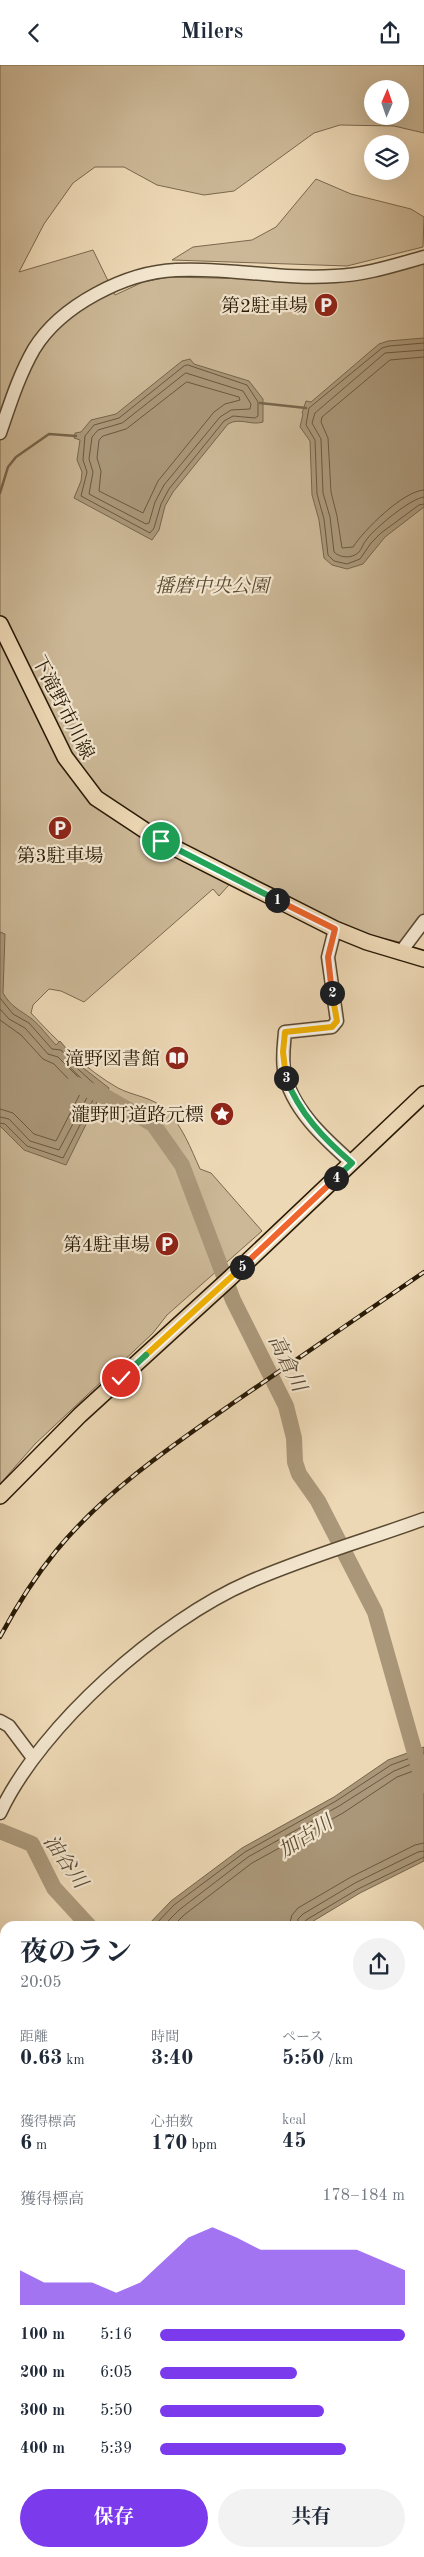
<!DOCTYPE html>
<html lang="ja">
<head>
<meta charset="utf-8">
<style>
	:root { --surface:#fff; --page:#f2f2f3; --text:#1f2937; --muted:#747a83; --accent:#7c3aed }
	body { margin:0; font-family:"Old Standard TT","Noto Serif JP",serif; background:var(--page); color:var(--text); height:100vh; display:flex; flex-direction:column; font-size:19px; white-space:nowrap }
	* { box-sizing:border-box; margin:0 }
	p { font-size:16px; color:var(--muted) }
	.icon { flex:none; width:28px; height:28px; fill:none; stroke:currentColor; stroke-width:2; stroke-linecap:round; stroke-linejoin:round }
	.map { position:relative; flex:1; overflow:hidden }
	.side { position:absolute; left:0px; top:1856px; width:425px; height:636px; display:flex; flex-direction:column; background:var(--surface); border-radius:15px 15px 0 0; box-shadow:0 5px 20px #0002 }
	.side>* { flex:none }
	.needle { width:32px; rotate:2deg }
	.buttons { position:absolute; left:364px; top:15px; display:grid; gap:10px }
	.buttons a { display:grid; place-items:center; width:45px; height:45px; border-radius:50%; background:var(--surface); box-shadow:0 5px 20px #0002; font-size:25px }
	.pin { position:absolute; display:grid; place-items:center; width:42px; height:42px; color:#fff; margin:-21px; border:2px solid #fff; border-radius:50%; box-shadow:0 1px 5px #0007 }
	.km { position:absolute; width:25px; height:25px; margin:-12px; border-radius:50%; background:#222; color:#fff; font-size:14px; line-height:25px; text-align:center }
	.round { display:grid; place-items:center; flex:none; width:52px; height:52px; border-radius:26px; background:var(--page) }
	.head { display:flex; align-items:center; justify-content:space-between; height:85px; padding:0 20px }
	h1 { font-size:28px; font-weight:700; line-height:38px }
	.metrics { display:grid; grid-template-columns:repeat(3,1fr); gap:8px; height:85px; padding:5px 20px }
	.metrics div { display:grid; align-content:center }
	.metrics b { font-size:21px; font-weight:700 }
	.metrics small { font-size:14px; font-weight:400 }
	.metrics p { font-size:14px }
	.chart { height:140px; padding:10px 20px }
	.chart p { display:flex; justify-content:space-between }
	.chart svg { width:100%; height:90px; margin-top:5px; fill:var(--accent); opacity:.7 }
	.button { display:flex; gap:10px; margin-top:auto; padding:10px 20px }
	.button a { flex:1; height:58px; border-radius:30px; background:var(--accent); color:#fff; font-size:20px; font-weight:700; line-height:58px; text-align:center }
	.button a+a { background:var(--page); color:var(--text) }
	ul { padding:0 20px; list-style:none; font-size:16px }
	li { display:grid; grid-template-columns:80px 60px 1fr; align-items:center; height:38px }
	li i { height:12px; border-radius:6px; background:var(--accent) }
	header { display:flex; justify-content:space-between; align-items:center; height:65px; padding:0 20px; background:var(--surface); font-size:22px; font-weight:700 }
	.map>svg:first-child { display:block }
</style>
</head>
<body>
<header><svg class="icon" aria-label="back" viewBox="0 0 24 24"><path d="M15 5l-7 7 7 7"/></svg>Milers<svg class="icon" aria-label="share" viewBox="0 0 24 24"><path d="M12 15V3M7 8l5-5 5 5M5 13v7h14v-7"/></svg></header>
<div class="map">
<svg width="424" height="2492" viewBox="0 0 424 2492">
	<rect width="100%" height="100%" fill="#edd8b5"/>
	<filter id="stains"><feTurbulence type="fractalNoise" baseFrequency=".004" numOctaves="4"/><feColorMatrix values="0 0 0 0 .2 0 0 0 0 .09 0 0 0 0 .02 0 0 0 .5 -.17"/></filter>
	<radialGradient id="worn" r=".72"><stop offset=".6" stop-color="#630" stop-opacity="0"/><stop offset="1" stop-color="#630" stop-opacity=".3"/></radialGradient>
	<g fill="#ccb897" stroke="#7a684e" fill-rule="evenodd">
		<path d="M0,0h424v68l-30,-7 -54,-1 -26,8 -80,58 -30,4 -47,-10 -33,-18h-29l-22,16 -29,41 -25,48 74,-22 22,45 28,-13 26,-5 131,3 124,-18v659l-21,22c-18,-5 -38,-7 -56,-14 -39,-16 -67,-47 -111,-52l-17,19 -6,-7 -129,113 -23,-11 -12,-2 -16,16 -2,8c24,26 55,57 87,75 15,8 35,9 48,22 16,15 25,39 34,59l11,4 51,58 -95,84 -14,18 -118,111 -35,40zM372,24h28v27h-28z"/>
		<path d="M316,114l35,15 60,15 13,8 -1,30 -76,19 -175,-6 21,-13 59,-7 24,-13z"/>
	</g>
	<g fill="#aa9779" stroke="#76654b">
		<path d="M424,273v169l-39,30 -22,27 -16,5 -15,-4 -8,-7 -5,-38 -7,-25 -2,-54 -10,-14 3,-13 -1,-1 4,-12 5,1 68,-58 9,-3z"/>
		<path d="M190,294l4,5 55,17 14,18v23c-12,4 -23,-5 -35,2l-55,68 -8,14 -6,24 -7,10 -78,-42 7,-17 1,-9 -5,-12 3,-20 -6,-2 1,-5 6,-1 10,-12 25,-6 66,-53z"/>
		<path d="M0,867l5,2 -2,59c8,14 17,17 29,26 9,7 16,18 24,26l4,-4 22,26 27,21 -5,11 -4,-2 -32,-32 31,33 -33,67 -42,-15 -24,-24z"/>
		<path d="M424,1682v114l-64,32 -55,33h-158l24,-25 71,-53 92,-51 54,-37z"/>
		<path d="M220,2488h163l2,4h-164z"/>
	</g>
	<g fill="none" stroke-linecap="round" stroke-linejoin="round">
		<g stroke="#69583f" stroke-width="1">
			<path d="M424,278l-35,3 -7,2 -73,60 -3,17 9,15 2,54 7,25 4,36 6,6 13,3 13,-5 11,-16 10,-10 38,-28 5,-1"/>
			<path d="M424,285l-39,3 -70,60 -3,10 9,16 2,54 7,24 4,35c6,6 18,7 25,0 3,-3 4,-9 8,-13 8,-11 44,-41 57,-42"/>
			<path d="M424,292l-34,3 -68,57 -1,5 7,16 3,54 6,24 5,32 11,-1c11,-17 50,-56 71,-57"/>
			<path d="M188,300l59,20 11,17v14l-3,2 -22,-2 -9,5 -55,68 -8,15 -7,24 -4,5 -69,-37 6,-24 -4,-12 2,-24 9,-11 25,-7 65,-52z"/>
			<path d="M186,308l57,18 8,13 -1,5 -19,1 -11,7 -56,68 -9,17 -6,21 -3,1 -57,-30 4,-22 -4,-13 3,-22 6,-7 24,-7z"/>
			<path d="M187,317l52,15 1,3 -15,4 -11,8 -56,69 -15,32 -44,-22 2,-20 -4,-13 2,-18 4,-4 23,-7z"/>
			<path d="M0,933l13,16 16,9 23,26 9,1 18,20 22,20 -6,6 -32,62 -36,-12 -22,-22 -5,-1"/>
			<path d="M0,944l9,10 16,9 23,26 10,3 33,33 -32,60 -29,-9 -21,-22 -9,-2"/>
			<path d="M0,955l21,15 22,24 11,5 27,28 -25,49 -22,-7 -21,-21 -13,-4"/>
			<path d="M154,1861l20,-21 71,-53 91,-51 55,-36 33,-12"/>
			<path d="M163,1861l16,-16 69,-53 91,-51 55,-35 30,-12"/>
			<path d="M173,1861l11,-11 68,-52 91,-50 54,-36 27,-10"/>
			<path d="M289,1861l3,-11 6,-7 53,-31 64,-32 9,-2"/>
			<path d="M297,1861l1,-7 5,-5 52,-31 63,-31 6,-1"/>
			<path d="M303,1861l3,-6 52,-31 66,-32"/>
		</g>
		<g stroke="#76654b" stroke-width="2.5">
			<path d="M260,338l46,5"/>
			<path d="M0,428l8,-26 8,-10 33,-23 27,2"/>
		</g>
		<g stroke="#aa9779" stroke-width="16">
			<path d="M74,1019l30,12 49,28 29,41 51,135 53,106 8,32 1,24 4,12 19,27 57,111 49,173"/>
			<path d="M0,1766l32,13 22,44 35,38"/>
		</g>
		<g stroke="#594931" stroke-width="15">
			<g id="minor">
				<path d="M0,368c10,-29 19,-58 34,-84 27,-44 92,-77 142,-79 53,-3 106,10 159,6 30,-1 60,-11 89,-19"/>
				<path d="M335,864l-7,28 9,64 -5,6 -47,5c-1,12 -3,25 -1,38 6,38 41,69 68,93"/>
				<path d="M400,888l24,-32"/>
				<path d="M0,1656l9,5 24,32"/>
				<path d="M0,1748c41,-88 161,-193 249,-231 57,-25 117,-42 175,-63"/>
				<path d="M420,1910l4,-9"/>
				<path d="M0,1919l5,9"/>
				<path d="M420,1980h4"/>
				<path d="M420,2140h4"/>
				<path d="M0,2182l5,-13"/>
				<path d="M174,2488l2,4"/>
				<path d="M406,2488l2,4"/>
			</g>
		</g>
		<g stroke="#281905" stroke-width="18">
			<g id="major">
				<path d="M0,559l65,133 31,41 65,43 174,88 32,13 57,17"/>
				<path d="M0,1431l80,-81 150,-137 194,-184"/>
			</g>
		</g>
		<g stroke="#281905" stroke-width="20">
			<g id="highway">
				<path d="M0,2139l5,1"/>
				<path d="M0,2153l5,1"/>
				<path d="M420,2197l4,1"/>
				<path d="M420,2212h4"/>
			</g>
		</g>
		<use href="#minor" stroke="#f3e6cf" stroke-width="12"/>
		<use href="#major" stroke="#edd8b5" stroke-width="15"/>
		<use href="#highway" stroke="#edd8b5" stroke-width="18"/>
		<g stroke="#281905" stroke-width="4.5">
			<path id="rail" d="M0,1572c16,-30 34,-59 56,-86 49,-60 117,-106 180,-150 63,-43 125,-86 188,-129"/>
		</g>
		<use href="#rail" stroke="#f3e6cf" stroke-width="2.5" stroke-dasharray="8" stroke-linecap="butt"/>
	</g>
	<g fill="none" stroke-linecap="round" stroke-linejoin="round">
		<g stroke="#fff" stroke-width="10">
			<path id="split-1" d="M161,776l116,59"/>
		</g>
		<g stroke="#fff" stroke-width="10">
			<path id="split-2" d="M277,835l58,29 -7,28 4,36"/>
		</g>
		<g stroke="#fff" stroke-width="10">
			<path id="split-3" d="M286,1013l-3,-26 2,-20 47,-5 5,-6 -5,-28"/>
		</g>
		<g stroke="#fff" stroke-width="10">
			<path id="split-4" d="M286,1013c13,35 38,61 66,85l-16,15"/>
		</g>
		<g stroke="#fff" stroke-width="10">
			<path id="split-5" d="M242,1202l94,-89"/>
		</g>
		<g stroke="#fff" stroke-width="10">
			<path id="split-6" d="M146,1290l96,-88"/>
		</g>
		<g stroke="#fff" stroke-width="10">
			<path id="split-7" d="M121,1313l25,-23"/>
		</g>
		<use href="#split-1" stroke="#22a559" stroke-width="6"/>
		<use href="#split-2" stroke="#f0652b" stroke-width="6"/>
		<use href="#split-3" stroke="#f5b400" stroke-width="6"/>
		<use href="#split-4" stroke="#22a559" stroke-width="6"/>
		<use href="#split-5" stroke="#f0652b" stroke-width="6"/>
		<use href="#split-6" stroke="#f5b400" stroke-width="6"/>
		<use href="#split-7" stroke="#22a559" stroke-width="6"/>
	</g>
	<defs>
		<g id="parking-disc" transform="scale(1.25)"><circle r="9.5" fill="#8f2418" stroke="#f3e6cf"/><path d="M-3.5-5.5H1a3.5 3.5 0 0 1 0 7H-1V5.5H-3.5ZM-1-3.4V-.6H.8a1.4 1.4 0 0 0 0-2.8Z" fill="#fff"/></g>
		<g id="library-disc" transform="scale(1.25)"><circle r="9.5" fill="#8f2418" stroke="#f3e6cf"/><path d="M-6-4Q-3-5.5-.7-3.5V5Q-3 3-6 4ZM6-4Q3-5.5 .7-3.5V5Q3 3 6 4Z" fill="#fff"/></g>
		<g id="sight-disc" transform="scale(1.25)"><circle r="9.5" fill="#8f2418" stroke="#f3e6cf"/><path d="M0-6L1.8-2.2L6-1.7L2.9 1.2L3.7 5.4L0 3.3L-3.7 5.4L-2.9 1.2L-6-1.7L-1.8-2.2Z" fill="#fff"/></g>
	</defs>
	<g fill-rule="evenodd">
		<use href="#parking-disc" x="326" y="240"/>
		<use href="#parking-disc" x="60" y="763"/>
		<use href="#library-disc" x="177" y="993"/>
		<use href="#sight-disc" x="222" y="1049"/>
		<use href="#parking-disc" x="167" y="1179"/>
	</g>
	<g text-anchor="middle" stroke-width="4.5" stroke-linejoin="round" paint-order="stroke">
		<g font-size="19" fill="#281905" stroke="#f3e6cf" text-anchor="end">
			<text x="308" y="247">第2駐車場</text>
			<text x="60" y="797" text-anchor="middle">第3駐車場</text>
			<text x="160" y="1000">滝野図書館</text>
			<text x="204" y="1056">瀧野町道路元標</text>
			<text x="150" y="1186">第4駐車場</text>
		</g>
		<g font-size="19" font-style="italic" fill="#594931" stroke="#f3e6cf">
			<text x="212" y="527">播磨中央公園</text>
		</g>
		<g font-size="19" fill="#281905" stroke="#f3e6cf">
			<text transform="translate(64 642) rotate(63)" y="7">下滝野市川線</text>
		</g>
		<g font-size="20" font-style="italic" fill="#5c4b33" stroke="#f3e6cf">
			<text transform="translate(288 1298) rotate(64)" y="7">高倉川</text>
			<text transform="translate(305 1771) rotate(-33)" y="7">加古川</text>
			<text transform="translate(66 1796) rotate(55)" y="7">油谷川</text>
		</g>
	</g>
	<rect width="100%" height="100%" filter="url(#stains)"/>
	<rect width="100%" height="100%" fill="url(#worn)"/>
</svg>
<div class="buttons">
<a><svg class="needle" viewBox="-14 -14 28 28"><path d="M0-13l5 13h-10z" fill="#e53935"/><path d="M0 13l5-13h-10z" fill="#747a83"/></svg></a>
<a><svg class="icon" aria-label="layers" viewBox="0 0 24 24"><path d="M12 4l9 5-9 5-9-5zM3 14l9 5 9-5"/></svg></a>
</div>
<div class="pin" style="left:161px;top:776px;background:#1e9e55"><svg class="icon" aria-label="arrive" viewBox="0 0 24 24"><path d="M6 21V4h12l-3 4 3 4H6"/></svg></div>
<div class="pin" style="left:121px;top:1313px;background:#d93025"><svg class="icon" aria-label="check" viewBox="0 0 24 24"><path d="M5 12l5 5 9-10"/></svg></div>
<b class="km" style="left:277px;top:835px">1</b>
<b class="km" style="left:332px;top:928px">2</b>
<b class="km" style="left:286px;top:1013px">3</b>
<b class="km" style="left:336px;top:1113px">4</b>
<b class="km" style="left:242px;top:1202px">5</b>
<section class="side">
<div class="head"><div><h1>夜のラン</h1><p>20:05</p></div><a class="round"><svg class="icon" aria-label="share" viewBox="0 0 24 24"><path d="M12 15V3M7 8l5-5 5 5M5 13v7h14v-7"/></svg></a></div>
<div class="metrics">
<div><p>距離</p><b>0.63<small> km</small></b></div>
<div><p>時間</p><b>3:40</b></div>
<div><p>ペース</p><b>5:50<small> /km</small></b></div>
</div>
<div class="metrics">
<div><p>獲得標高</p><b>6<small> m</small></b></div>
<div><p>心拍数</p><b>170<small> bpm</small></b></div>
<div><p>kcal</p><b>45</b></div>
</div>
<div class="chart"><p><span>獲得標高</span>178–184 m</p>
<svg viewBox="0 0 160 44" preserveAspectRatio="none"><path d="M0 44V27L10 33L20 33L30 33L40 38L50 33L60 22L70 11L80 6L90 11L100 17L110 17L120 17L130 17L140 17L150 22L160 27V44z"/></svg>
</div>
<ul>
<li><b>100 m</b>5:16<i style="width:100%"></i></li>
<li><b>200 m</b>6:05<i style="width:56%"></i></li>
<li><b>300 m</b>5:50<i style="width:67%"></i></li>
<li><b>400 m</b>5:39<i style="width:76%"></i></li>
</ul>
<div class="button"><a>保存</a><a>共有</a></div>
</section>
</div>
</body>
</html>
